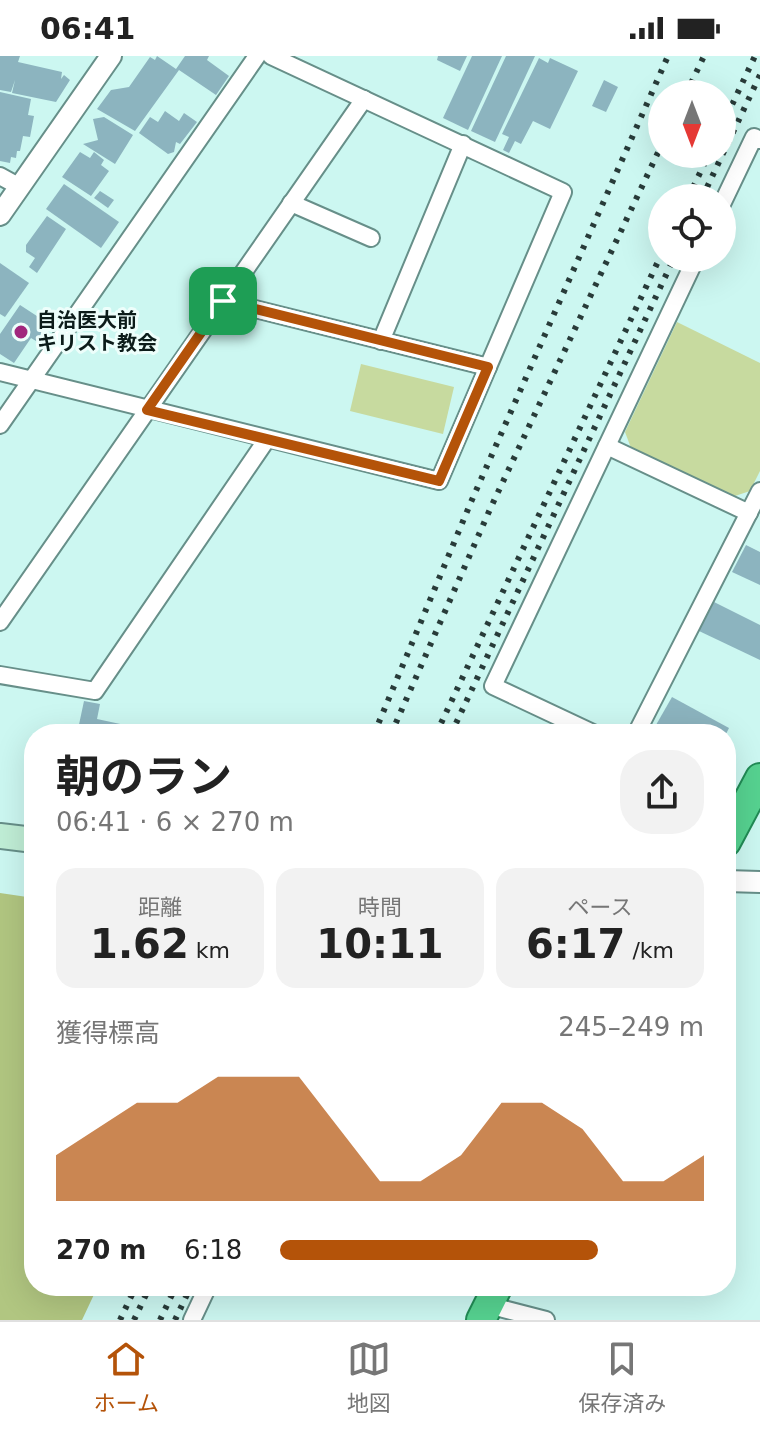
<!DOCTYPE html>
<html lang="ja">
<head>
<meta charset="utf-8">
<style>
	:root { --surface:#fff; --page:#f2f2f2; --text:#222; --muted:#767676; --line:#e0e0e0; --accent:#b45309 }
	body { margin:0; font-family:"DejaVu Sans","Noto Sans JP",sans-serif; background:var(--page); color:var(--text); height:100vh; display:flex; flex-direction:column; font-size:30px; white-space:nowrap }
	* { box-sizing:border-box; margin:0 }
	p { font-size:26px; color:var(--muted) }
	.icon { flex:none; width:44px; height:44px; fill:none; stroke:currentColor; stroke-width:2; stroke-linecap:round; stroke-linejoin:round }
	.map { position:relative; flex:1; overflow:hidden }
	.side { position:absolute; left:24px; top:668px; width:712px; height:572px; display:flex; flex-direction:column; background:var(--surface); border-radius:32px; box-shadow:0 8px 32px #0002 }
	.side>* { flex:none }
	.needle { width:52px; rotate:180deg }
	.fabs { position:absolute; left:648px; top:24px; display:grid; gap:16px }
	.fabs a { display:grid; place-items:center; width:88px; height:88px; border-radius:50%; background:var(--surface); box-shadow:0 8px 32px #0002; font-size:40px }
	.pin { position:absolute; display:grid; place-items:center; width:68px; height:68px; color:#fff; margin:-34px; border-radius:16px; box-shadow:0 4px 12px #0006 }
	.round { display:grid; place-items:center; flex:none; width:84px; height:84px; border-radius:32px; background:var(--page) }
	.head { display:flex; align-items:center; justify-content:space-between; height:136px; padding:0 32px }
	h1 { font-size:44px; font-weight:700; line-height:60px }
	.stats { display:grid; grid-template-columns:repeat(3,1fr); gap:12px; height:136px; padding:8px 32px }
	.stats div { display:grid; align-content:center; border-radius:20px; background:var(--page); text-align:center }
	.stats b { font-size:40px; font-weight:700 }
	.stats small { font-size:22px; font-weight:400 }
	.stats p { font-size:22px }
	.chart { height:224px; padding:16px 32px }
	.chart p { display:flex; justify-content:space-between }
	.chart svg { width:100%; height:144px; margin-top:8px; fill:var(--accent); opacity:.7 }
	ul { padding:0 32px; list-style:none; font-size:26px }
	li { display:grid; grid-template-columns:128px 96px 1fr; align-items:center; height:60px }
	li i { height:20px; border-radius:10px; background:var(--accent) }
	.status { display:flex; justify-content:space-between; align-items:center; height:56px; padding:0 40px; background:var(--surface); direction:ltr }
	.status svg { height:22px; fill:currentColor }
	.tabs { display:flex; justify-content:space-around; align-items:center; height:112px; border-top:2px solid var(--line); background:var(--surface); font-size:22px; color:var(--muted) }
	.tabs a { display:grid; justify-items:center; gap:4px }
	.tabs .selected { color:var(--accent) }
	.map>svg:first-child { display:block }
</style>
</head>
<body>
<div class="status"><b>06:41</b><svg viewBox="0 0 49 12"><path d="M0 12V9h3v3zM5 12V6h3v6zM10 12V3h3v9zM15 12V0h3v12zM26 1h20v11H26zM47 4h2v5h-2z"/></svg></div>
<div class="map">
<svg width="760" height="1264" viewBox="0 0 760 1264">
	<rect width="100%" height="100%" fill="#ccf7f1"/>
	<g fill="#c7da9f">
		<path d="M677,266l83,41v108l-10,20 -15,5 -104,-48 -6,-16z"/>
		<path d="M361,308l93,23 -11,47 -93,-23z"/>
	</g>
	<path fill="#b1c681" d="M0,837l34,5v388h64l-16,34h-82z"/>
	<g fill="#8cb4bf">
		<path d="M0,0h20l-2,6 44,10 -1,7 3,-4 6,5 -14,22 -44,-9 3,-13 -4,12 -11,-2z"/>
		<path d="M157,0l19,13 9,-13h24l-2,4 22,16 -13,19 -37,-25 -44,61 -38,-22 14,-19 18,-3 21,-30 5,3z"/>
		<path d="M438,0h29l-7,15 -23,-11z"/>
		<path d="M472,0h30l-34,74 -25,-12z"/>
		<path d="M506,0h29l-40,86 -24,-11z"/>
		<path d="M539,2l9,5 2,-5 28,13 -28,58 -17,-8 -12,23 -6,-3 -6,12 -6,-3 6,-13 -7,-3z"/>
		<path d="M604,24l14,7 -12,25 -14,-6z"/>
		<path d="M0,36l31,7 -3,16 6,1 -4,21 -7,-1 -3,15h-3l-1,7 -5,-1 -1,6 -10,-2z"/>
		<path d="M165,55l14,10 5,-8 13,9 -17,22 -4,-2 -2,10 -6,2 -29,-21 11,-16 8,5z"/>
		<path d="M104,61l29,18 -18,29 -32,-20 15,-4 -5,-21z"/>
		<path d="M80,96l10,6 4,-6 10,8 -3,5 8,6 -18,25 -29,-19z"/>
		<path d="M64,128l55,38 -18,26 -55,-39z"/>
		<path d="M100,135l14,9 -6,8 -14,-10z"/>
		<path d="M47,160l19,13 -29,44 -8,-6 6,-9 -9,-6v-7z"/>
		<path d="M0,207l29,20 -24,34 -5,-3z"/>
		<path d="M20,249l23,15 -5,8 5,3 -7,10 -5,-3 -17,25 -14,-9v-20z"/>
		<path d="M746,489l14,7v33l-28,-13z"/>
		<path d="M714,546l46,23v35l-61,-29z"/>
		<path d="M672,641l57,31 -3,6 -74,-2z"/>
		<path d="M84,645l16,3 -3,15 70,15h-90z"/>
	</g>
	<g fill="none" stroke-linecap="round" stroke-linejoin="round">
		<g stroke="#678f89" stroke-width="20">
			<g id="minor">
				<path d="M0,120l20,11"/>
				<path d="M291,147l80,35"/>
				<path d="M722,148l32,-67 6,3"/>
				<path d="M223,245l265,66"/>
				<path d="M381,285l82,-197"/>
				<path d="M0,316l439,109 124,-289 -292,-136"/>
				<path d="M0,369l257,-369"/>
				<path d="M607,390l142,67"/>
				<path d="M0,566l364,-523"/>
				<path d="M0,619l95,16 172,-252"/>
				<path d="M595,678l-102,-48 203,-428"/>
				<path d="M636,678l124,-243"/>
				<path d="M488,1249l58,15"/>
				<path d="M192,1264l16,-34"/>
			</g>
		</g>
		<g stroke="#678f89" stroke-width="24">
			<g id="tertiary">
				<path d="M0,159l111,-159"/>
				<path d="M726,825l34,1"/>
			</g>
		</g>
		<g stroke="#678f89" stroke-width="28">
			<path id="secondary" d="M0,780l34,4"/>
		</g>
		<g stroke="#218b55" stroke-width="32">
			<g id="trunk">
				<path d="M726,786l34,-64"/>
				<path d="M481,1264l17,-34"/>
			</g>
		</g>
		<use href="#minor" stroke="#fff" stroke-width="16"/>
		<use href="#tertiary" stroke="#fff" stroke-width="20"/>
		<use href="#secondary" stroke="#c0eed6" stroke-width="24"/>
		<use href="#trunk" stroke="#56d290" stroke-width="28"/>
		<g stroke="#283b39" stroke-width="6" stroke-dasharray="4 8" stroke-linecap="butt">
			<path d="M686,38l18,-38"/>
			<path d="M722,70l33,-70"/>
			<path d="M688,142l21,-44"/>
			<path d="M702,142l58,-123"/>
			<path d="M374,678l97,-232 197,-446"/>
			<path d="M391,678l100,-227 171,-363"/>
			<path d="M436,678l226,-481"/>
			<path d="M451,678l223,-476"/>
			<path d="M120,1264l16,-34"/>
			<path d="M134,1264l16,-34"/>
			<path d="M160,1264l16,-34"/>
			<path d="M175,1264l16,-34"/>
		</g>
	</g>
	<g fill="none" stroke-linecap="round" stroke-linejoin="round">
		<g stroke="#fff" stroke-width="16">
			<path id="route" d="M223,245l265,66 -49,114 -292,-71z"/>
		</g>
		<use href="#route" stroke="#b45309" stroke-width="10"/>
	</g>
	<circle fill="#a1277d" stroke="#edfefb" stroke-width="3" cx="21" cy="276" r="8"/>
	<g text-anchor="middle" stroke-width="6" stroke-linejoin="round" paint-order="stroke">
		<g font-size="20" font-weight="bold" fill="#0c1c1a" stroke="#edfefb" text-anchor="start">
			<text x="37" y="271">自治医大前<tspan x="37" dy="23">キリスト教会</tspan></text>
		</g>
	</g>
</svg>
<div class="fabs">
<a><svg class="needle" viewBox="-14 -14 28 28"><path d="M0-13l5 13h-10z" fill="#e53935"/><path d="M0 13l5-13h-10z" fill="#767676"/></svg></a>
<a><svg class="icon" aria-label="locate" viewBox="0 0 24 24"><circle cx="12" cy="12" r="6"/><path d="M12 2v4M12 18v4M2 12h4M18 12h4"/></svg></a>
</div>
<div class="pin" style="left:223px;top:245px;background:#1e9e55"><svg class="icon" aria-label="arrive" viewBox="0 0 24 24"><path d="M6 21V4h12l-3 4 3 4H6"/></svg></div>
<section class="side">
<div class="head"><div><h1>朝のラン</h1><p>06:41 · 6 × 270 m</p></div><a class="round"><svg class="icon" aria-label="share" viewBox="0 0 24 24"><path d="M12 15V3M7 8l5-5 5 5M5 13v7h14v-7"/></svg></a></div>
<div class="stats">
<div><p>距離</p><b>1.62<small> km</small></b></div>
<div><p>時間</p><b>10:11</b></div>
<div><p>ペース</p><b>6:17<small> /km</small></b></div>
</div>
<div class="chart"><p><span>獲得標高</span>245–249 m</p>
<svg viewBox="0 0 160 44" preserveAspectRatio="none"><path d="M0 44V30L10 22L20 14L30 14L40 6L50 6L60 6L70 22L80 38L90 38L100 30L110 14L120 14L130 22L140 38L150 38L160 30V44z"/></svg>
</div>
<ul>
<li><b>270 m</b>6:18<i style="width:75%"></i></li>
</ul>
</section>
</div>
<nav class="tabs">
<a class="selected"><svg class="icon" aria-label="home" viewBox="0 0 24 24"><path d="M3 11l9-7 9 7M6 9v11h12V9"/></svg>ホーム</a>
<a><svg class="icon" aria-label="map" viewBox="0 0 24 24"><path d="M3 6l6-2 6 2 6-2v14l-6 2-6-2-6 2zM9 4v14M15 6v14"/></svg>地図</a>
<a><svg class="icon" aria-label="saved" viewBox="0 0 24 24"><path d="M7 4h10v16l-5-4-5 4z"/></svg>保存済み</a>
</nav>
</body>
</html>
